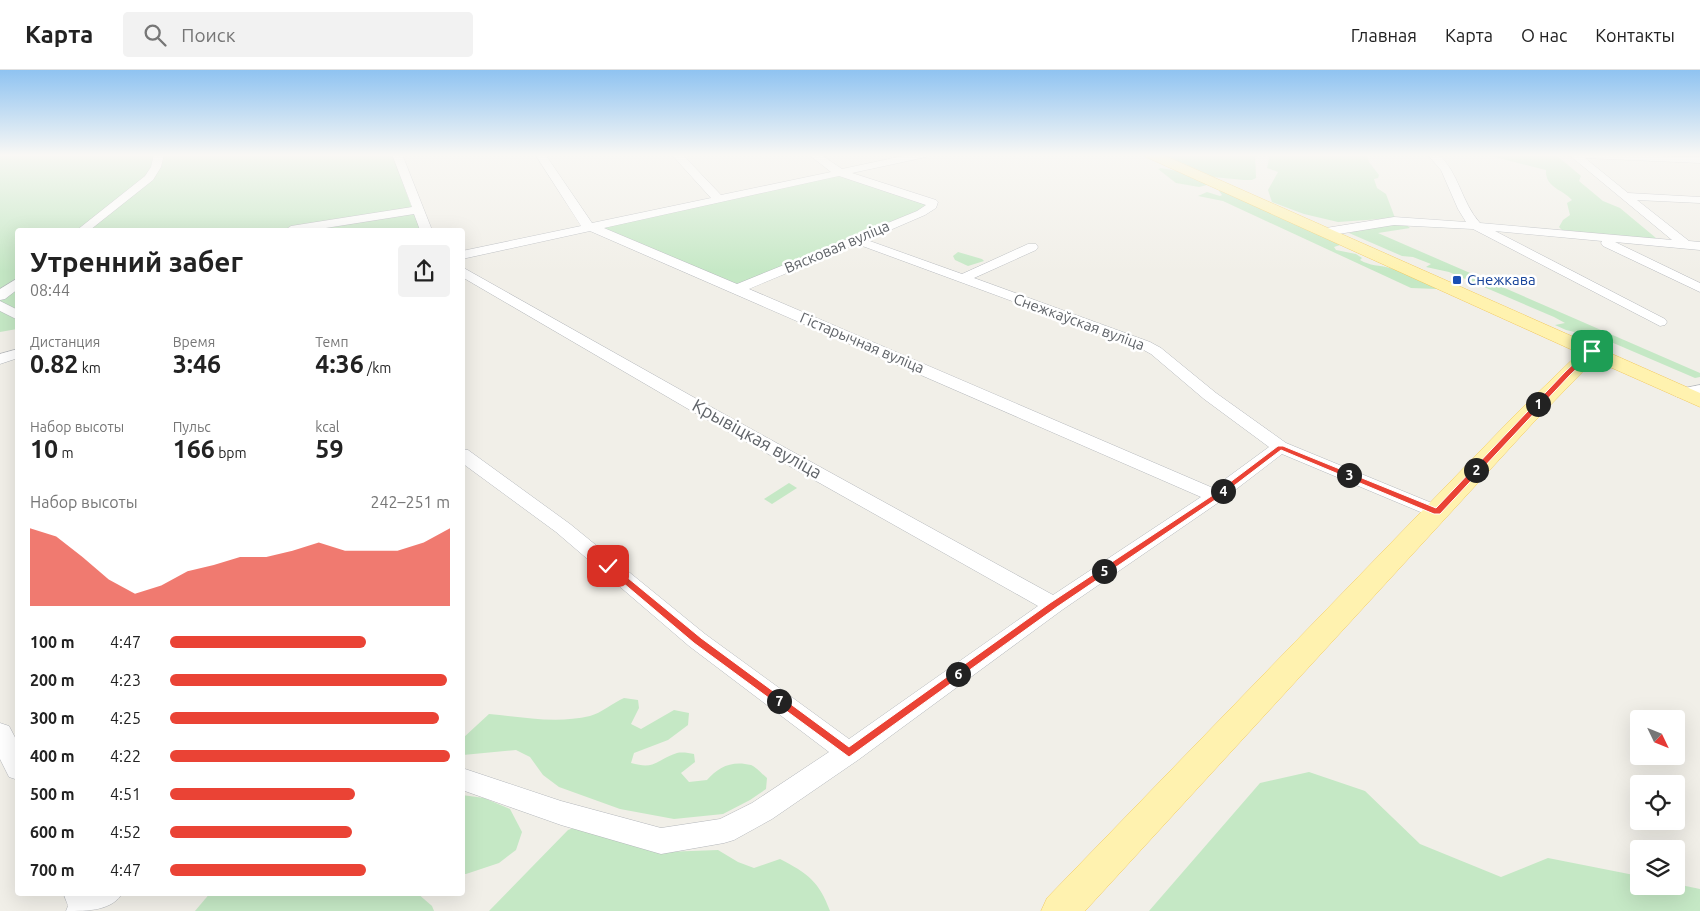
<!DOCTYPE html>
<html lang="ru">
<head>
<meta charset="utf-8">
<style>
	:root { --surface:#fff; --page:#f2f2f2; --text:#222; --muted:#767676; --line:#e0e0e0; --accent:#ea4335 }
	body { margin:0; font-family:Ubuntu,sans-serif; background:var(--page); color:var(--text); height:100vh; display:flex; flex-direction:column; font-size:19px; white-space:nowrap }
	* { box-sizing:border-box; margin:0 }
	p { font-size:16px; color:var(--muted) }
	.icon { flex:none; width:28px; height:28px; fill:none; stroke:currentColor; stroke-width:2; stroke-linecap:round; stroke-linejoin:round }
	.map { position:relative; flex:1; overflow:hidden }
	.side { position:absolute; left:15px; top:158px; width:450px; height:668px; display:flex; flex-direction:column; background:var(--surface); border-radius:5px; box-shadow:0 5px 20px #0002 }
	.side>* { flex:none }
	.needle { width:32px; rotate:133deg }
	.fabs { position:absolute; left:1630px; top:640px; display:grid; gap:10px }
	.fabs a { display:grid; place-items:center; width:55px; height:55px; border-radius:5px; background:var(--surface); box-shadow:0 5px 20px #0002; font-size:25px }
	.pin { position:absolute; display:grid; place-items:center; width:42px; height:42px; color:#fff; margin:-21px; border-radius:10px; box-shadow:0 2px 8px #0006 }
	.km { position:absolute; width:25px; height:25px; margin:-12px; border-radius:50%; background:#222; color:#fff; font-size:14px; line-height:25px; text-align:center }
	.round { display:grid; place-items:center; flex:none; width:52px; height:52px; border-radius:5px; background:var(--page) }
	.summary { display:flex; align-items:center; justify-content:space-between; height:85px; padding:0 15px }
	h1 { font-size:28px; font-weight:700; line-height:38px }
	.figures { display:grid; grid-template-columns:repeat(3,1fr); gap:8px; height:85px; padding:5px 15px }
	.figures div { display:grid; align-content:center }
	.figures b { font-size:25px; font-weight:700 }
	.figures small { font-size:14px; font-weight:400 }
	.figures p { font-size:14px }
	.chart { height:140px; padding:10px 15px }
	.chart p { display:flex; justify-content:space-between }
	.chart svg { width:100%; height:90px; margin-top:5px; fill:var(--accent); opacity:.7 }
	ul { padding:0 15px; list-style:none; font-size:16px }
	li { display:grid; grid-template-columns:80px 60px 1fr; align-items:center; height:38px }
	li i { height:12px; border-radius:6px; background:var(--accent) }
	header { display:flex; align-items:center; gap:30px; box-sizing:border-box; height:70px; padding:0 25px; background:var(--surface); border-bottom:1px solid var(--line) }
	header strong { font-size:24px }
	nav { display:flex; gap:28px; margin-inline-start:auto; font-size:18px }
	.search { width:350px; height:45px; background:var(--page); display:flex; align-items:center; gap:12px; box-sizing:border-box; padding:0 18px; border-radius:5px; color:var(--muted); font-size:19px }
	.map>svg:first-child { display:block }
</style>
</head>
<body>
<header>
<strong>Карта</strong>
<div class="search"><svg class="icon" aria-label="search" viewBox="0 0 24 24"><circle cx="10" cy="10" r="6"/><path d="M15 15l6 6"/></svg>Поиск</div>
<nav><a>Главная</a><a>Карта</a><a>О нас</a><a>Контакты</a></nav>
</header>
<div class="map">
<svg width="1700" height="841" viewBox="0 0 1700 841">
	<rect width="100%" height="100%" fill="#f1efe8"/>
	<g fill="#c5e8c5">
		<path d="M0,84h392l28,76h-402l-1,99 -17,3z"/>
		<path d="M1163,84h92l1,24 -4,2h-8l-31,-3z"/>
		<path d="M1270,84h96l3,8 10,13 -1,3 -4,1 3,9 9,6 9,24 -57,4 -34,-8 -32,-12 -4,-12 10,-18 -11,-4z"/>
		<path d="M1483,84h72l26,22 -2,5 24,20 17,7 36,30 -1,2 -93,-10 -3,-3 4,-7 7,-5 -3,-12 5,-3c-9,-11 -27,-12 -26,-30z"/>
		<path d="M1161,98l22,4 28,12 -12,3 -23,-4 -18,-14z"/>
		<path d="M840,103l92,33 -194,83 -146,-62z"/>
		<path d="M1222,120l118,53v2l-6,2 2,3 20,4 6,4 -2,2c10,6 19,5 30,8 17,4 32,13 47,21l-26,-1 -188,-87 -25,-5 9,-4 13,4 2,-1 -3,-4z"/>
		<path d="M1381,154h24l5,4 -32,5 322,140v4l-5,1 -91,-39 -38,-9 -11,-5 10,-2 -11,-6 -105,-45 -23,-5 5,-3 -18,-7 -11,-1 -53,-23z"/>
		<path d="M958,182l24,7 2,2 -16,5 -13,-6 -2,-4z"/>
		<path d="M789,413l8,5 -25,16 -8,-5z"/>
		<path d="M624,628l14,2 1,8 -8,16 10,5 33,-19 15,3 -1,12 -20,15 -34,13 -3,10c25,7 25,-3 46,-10 5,-1 12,0 17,1l1,8 -14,11 8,9 18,-2c11,-13 25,-20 44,-15 5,2 11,9 16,13l-1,11 -16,11 -27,14 -49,5 -54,-10 -61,-22 -16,-12 -13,-18 -14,-7 -53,5v-17l26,-24c34,3 67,10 101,2 11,-3 23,-13 34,-18z"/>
		<path d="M1309,702l56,19 55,53 81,33 47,-19 91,18v10h37v-2l24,5v22h-551l111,-128z"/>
		<path d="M462,725l22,3 26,11 12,23 -6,18 -17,13 -33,11h-4z"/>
		<path d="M584,754l80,28 54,-2 20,12 16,6 26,-9c27,14 39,22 50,52h-341l79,-81z"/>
		<path d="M211,822l206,1 15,13 2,5h-239z"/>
	</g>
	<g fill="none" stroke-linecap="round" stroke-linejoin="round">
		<g stroke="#b5b8bc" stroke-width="1">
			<g id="minor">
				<path d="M154,84h10l-3,13 -8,13 -63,50h-13l68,-54 6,-9z"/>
				<path d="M392,84h10l30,76h-12l-6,-16 -101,16h-28l6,-4 121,-19z"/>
				<path d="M535,84h10l47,69 119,-25 -40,-44h11l39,41 110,-23 -23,-18h12l22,15 70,-15h19l-5,3 -74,16 84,27 2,2 -2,6 -11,7 -58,25 95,34 66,-30h8l2,3 -2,3 -62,28 176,64 11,6 55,45 70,50 158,65 3,4 -3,4 -7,2 -7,-2 -148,-62 -60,46 -160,110 -204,150 -86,59 -38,21 -10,3 -63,11 -100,-29 -99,-35v-22l99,33 100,27 59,-9 32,-16 77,-51 -140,-106 -133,-114 -94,-69v-14l6,1 102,74 135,110 144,105 189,-133 -348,-196 -228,-133v-10l240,135 351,193 148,-98 -611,-266 -128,28v-8l119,-25zM839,106l87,29 -9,6 -61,25h-6l-2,3 -111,45 -133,-56zM857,174l283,104 11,6 53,45 65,48 -56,41 -464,-199z"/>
				<path d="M1427,84h11c21,18 23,48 42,69l192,17 -104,-86 132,3v6l-115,-5 43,35 72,4v6l-63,-3 52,41 11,1v8l-85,-8 85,41v9l-97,-46 -2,-3 1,-2 -107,-10 170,88 2,3 -2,3 -5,1 -187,-97 -79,-4 -68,11 -4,-1 -2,-3 6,-4 68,-11 72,5 -8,-13 -17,-39z"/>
				<path d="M18,208v11l-13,10 -5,1v-11z"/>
				<path d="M0,231l18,9v10l-18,-9z"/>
				<path d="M18,279v9l-18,6v-10z"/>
				<path d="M1700,315v10l-19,3 -6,-2 -2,-3 2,-3z"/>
				<path d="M0,653l9,3 9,17v37l-9,-3 -9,-18z"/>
				<path d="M63,822h60c-10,19 -35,19 -57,19l2,-5z"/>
			</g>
		</g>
		<g stroke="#f2c960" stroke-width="1">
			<path id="major" d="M1144,84h17l539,239v14l-106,-47 -62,64 -447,487h-44l6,-13 469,-484 63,-61 -433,-196z"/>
		</g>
		<use href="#minor" fill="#fff" fill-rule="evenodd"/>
		<use href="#major" fill="#fff2af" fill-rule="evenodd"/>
	</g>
	<linearGradient id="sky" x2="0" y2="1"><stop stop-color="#8fc3f1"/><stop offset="0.42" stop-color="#f9f8f5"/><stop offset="1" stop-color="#f9f8f5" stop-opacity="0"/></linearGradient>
	<rect width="1700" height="202" fill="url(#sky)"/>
	<path fill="#ea4335" stroke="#fff" d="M1589,279l6,2 -25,24 -130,139h-6l-153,-64 -63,48 -161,109 -208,150 -155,-114 -91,-77 2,-2h6l90,74 148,109 201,-144 163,-108 65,-49h5l153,62 129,-136z"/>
	<rect fill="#1a4fb4" stroke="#fff" stroke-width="2" x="1452" y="205" width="10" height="10" rx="2.5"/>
	<g text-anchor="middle" stroke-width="5" stroke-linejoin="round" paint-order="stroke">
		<g font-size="15" fill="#5f6368" stroke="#fff">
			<text transform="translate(837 177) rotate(-23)" y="5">Вясковая вуліца</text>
			<text transform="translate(1079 252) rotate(20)" y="5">Снежкаўская вуліца</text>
			<text transform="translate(862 273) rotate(23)" y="5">Гістарычная вуліца</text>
		</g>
		<g font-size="15" fill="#164399" stroke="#fff" text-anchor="start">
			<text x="1467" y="215">Снежкава</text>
		</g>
		<g font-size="18" fill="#5f6368" stroke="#fff">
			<text transform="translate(757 369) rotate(29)" y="6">Крывіцкая вуліца</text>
		</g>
	</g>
</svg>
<div class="fabs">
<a><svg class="needle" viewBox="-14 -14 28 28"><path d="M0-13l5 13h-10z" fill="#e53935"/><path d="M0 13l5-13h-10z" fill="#767676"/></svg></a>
<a><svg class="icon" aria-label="locate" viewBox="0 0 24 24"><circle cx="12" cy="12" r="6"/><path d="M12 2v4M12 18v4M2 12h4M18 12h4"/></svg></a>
<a><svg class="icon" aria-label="layers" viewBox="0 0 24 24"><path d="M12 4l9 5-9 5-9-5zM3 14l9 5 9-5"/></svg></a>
</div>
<div class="pin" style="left:1592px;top:281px;background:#1e9e55"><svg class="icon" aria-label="arrive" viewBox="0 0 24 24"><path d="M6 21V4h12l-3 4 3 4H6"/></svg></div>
<div class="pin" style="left:608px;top:496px;background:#d93025"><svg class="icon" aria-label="check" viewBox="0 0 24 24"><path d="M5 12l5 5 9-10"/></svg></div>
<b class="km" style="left:1538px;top:334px">1</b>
<b class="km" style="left:1476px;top:400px">2</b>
<b class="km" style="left:1349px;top:405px">3</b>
<b class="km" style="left:1223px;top:421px">4</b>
<b class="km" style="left:1104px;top:501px">5</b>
<b class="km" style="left:958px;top:604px">6</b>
<b class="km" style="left:779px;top:631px">7</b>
<section class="side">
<div class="summary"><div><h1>Утренний забег</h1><p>08:44</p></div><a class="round"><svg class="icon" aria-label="share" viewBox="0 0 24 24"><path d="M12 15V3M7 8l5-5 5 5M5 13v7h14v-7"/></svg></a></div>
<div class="figures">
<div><p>Дистанция</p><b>0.82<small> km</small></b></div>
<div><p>Время</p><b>3:46</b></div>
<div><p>Темп</p><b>4:36<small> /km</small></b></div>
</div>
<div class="figures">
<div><p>Набор высоты</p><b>10<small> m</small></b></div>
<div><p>Пульс</p><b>166<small> bpm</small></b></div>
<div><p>kcal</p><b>59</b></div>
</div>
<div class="chart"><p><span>Набор высоты</span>242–251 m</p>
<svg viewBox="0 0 160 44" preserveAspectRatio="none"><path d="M0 44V6L10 10L20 20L30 31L40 38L50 34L60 27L70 24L80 20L90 20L100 17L110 13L120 17L130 17L140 17L150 13L160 6V44z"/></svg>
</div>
<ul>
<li><b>100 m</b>4:47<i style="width:70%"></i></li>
<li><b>200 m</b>4:23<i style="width:99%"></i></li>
<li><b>300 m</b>4:25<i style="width:96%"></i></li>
<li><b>400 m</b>4:22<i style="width:100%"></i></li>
<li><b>500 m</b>4:51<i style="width:66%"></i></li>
<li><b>600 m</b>4:52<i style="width:65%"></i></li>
<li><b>700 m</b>4:47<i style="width:70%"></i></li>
</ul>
</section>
</div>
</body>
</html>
